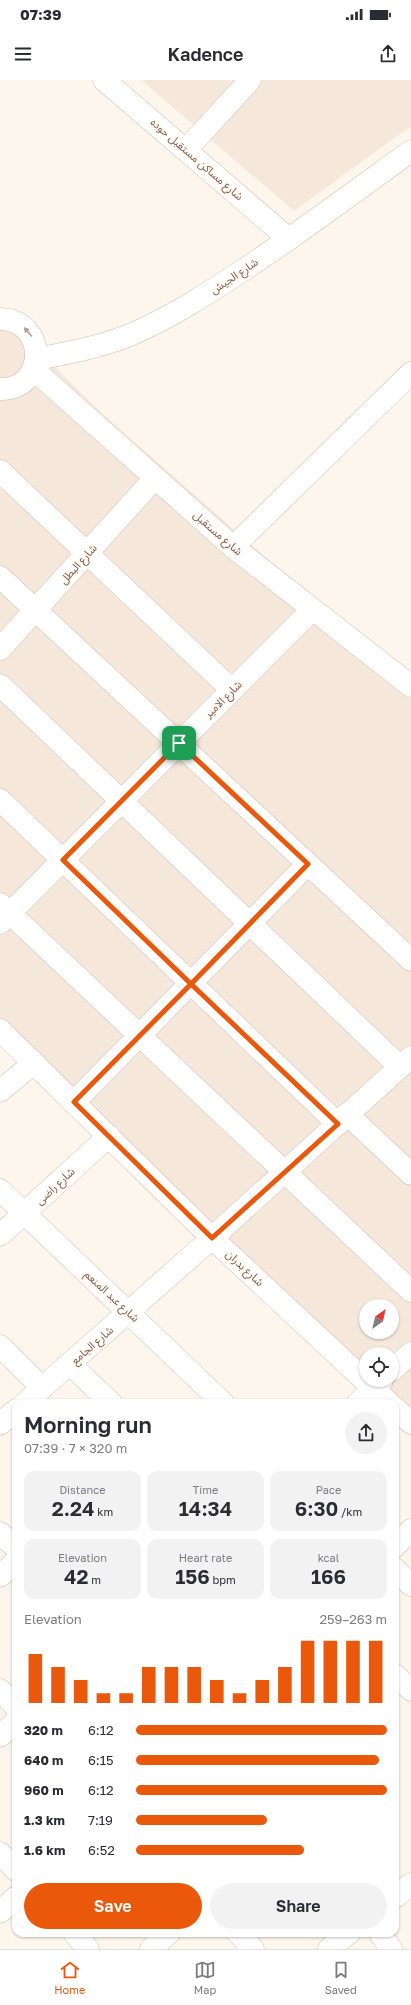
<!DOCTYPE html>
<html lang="en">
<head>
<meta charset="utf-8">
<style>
	:root { --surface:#fff; --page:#f2f2f3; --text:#2b2b33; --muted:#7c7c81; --line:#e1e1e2; --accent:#ea580c }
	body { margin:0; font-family:"Golos Text","Noto Sans Arabic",sans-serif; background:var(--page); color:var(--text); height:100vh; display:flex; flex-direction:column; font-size:15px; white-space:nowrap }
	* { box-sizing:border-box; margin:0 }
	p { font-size:13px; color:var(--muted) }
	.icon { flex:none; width:22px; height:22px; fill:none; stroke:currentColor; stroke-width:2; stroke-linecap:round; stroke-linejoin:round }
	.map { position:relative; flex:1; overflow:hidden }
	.panel { position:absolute; left:12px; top:1319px; width:387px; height:538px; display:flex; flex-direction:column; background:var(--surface); border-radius:12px; box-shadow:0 1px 3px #0004 }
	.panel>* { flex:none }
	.needle { width:26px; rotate:34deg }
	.fabs { position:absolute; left:359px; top:1219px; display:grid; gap:8px }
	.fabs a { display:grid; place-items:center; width:40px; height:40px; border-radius:50%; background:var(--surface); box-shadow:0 1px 3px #0004; font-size:20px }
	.pin { position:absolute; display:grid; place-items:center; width:34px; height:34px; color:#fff; margin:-17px; border-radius:8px; box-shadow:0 2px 6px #0006 }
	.round { display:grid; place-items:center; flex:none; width:42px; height:42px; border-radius:21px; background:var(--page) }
	.headline { display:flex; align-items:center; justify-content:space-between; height:68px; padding:0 12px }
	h1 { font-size:22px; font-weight:600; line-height:30px }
	.metrics { display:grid; grid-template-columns:repeat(3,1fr); gap:6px; height:68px; padding:4px 12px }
	.metrics div { display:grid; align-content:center; border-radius:10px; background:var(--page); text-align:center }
	.metrics b { font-size:20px; font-weight:600 }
	.metrics small { font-size:11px; font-weight:400 }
	.metrics p { font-size:11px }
	.chart { height:112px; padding:8px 12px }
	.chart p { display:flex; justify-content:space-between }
	.chart svg { width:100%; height:72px; margin-top:4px; stroke:var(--accent); stroke-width:6 }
	.primary-button { display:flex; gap:8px; margin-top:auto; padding:8px 12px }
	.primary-button a { flex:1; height:46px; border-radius:24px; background:var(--accent); color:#fff; font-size:16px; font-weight:600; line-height:46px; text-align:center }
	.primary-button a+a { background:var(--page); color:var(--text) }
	ul { padding:0 12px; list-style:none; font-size:13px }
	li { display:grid; grid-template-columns:64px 48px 1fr; align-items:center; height:30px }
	li i { height:10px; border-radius:5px; background:var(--accent) }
	.status { display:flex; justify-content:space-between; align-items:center; height:28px; padding:0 20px; background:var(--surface); direction:ltr }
	.status svg { height:11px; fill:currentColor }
	header { display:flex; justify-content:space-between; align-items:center; height:52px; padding:0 12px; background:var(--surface); font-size:18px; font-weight:600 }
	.tab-bar { display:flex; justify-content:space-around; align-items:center; height:56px; border-top:1px solid var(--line); background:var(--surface); font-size:11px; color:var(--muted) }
	.tab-bar a { display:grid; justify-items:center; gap:2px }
	.tab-bar .current { color:var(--accent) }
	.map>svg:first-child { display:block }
</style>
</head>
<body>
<div class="status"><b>07:39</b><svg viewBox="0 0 49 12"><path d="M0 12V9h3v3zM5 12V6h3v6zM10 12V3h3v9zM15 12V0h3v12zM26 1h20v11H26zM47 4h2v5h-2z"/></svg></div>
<header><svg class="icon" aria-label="menu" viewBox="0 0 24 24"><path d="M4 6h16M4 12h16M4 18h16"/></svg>Kadence<svg class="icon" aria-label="share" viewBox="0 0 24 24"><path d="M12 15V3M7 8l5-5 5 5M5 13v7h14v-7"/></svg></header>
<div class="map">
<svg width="411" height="1869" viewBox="0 0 411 1869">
	<rect width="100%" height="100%" fill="#fdf6ec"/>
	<g fill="#f5e8da" fill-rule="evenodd">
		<path d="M141,0h270v46l-117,85z"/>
		<path d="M0,234l104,101 184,162 123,94v766l-411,-400zM366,1226h26v26h-26zM366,1274h26v26h-26z"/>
	</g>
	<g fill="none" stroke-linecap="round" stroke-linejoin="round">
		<g stroke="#d1beb0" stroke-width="23">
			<g id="street">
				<path d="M104,0l185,159"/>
				<path d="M186,70l64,-70"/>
				<path d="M0,239c48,1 48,71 0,70"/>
				<path d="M36,279c32,-6 64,-12 94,-24 42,-18 80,-43 118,-68 55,-37 109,-77 163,-116"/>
				<path d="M33,289l200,178 178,139"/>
				<path d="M0,391l232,219"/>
				<path d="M233,467l178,-174"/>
				<path d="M0,497l411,383"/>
				<path d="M0,569l155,-171"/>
				<path d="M0,605l400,382"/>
				<path d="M0,720l338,324"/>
				<path d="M0,824l411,387"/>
				<path d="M0,843l312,-313"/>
				<path d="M0,950l212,208 177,165"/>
				<path d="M0,1011l34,-28"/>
				<path d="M74,1022l234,-238"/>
				<path d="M347,1034l64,60"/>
				<path d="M0,1110l223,213"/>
				<path d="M0,1155l109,-99"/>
				<path d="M0,1266l42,42"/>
				<path d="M70,1284l41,39"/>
				<path d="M392,1290l19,-17"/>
				<path d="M25,1323l187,-165 199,-181"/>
				<path d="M358,1323l24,-23"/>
				<path d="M395,1328l16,15"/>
				<path d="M0,1344l16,-14"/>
				<path d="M0,1453l16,15"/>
				<path d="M395,1466l16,-16"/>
				<path d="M395,1489l16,16"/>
				<path d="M0,1496l16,-15"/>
				<path d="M395,1595l16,15"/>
				<path d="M0,1610l16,17"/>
				<path d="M0,1656l16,-15"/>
				<path d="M0,1773l16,17"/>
				<path d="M395,1817l16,-13"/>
				<path d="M0,1832l16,-15"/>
				<path d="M74,1853l14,16"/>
				<path d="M238,1853l15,16"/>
				<path d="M380,1853l11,16"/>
				<path d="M151,1869l18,-16"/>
				<path d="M329,1869l20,-16"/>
			</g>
		</g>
		<use href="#street" stroke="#fff" stroke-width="22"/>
	</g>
	<defs><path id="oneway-solid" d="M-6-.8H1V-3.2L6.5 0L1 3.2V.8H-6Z"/></defs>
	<use fill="#af9d94" href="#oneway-solid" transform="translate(28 252) rotate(-130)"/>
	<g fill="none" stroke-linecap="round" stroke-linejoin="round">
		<g stroke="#fff" stroke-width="8">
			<path id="route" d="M179,663l-116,117 128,124 -117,118 138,136 126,-114 -147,-140 117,-120 -129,-121"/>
		</g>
		<use href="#route" stroke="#ea580c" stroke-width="5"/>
	</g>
	<g text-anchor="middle" stroke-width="3.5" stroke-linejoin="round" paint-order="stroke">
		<g font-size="11" fill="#7a5c4d" stroke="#fffaf3">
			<text transform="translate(197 79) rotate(41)" y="4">شارع مساكن مستقبل حوده</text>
			<text transform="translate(234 196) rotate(-34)" y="4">شارع الجيش</text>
			<text transform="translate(218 453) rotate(41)" y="4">شارع مستقبل</text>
			<text transform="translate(78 484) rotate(-48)" y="4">شارع البطل</text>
			<text transform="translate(223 619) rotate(-45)" y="4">شارع الامير</text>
			<text transform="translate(55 1106) rotate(-43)" y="4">شارع راضى</text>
			<text transform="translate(245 1188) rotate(43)" y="4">شارع بدران</text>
			<text transform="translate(112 1216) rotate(43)" y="4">شارع عبد المنعم</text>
			<text transform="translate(92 1265) rotate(-41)" y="4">شارع الجامع</text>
		</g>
	</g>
</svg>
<div class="fabs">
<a><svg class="needle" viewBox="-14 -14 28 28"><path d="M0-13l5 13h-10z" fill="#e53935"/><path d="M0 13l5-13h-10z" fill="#7c7c81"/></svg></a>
<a><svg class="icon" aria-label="locate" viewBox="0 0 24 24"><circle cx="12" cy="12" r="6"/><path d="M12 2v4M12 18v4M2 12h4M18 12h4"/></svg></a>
</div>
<div class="pin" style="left:179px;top:663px;background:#1e9e55"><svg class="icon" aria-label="arrive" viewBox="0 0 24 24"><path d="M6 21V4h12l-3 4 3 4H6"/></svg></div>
<section class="panel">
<div class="headline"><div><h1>Morning run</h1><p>07:39 · 7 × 320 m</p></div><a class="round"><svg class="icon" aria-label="share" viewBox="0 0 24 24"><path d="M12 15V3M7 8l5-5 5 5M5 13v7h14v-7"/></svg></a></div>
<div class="metrics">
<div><p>Distance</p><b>2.24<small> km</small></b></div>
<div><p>Time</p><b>14:34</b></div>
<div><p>Pace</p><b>6:30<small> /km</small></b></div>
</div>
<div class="metrics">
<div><p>Elevation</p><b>42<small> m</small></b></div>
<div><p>Heart rate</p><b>156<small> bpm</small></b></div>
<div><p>kcal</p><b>166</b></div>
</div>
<div class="chart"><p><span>Elevation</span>259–263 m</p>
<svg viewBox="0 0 160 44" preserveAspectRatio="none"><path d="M5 44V14M15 44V22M25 44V30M35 44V38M45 44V38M55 44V22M65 44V22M75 44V22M85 44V30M95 44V38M105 44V30M115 44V22M125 44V6M135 44V6M145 44V6M155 44V6"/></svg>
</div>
<ul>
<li><b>320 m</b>6:12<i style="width:100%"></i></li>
<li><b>640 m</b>6:15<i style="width:97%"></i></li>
<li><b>960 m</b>6:12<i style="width:100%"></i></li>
<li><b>1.3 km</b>7:19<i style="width:52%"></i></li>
<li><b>1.6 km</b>6:52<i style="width:67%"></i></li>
</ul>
<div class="primary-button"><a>Save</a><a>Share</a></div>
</section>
</div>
<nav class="tab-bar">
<a class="current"><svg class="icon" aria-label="home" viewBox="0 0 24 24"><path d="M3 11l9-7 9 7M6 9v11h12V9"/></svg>Home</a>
<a><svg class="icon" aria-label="map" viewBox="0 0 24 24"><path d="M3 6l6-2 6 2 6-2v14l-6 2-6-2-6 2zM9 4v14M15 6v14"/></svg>Map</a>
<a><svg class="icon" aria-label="saved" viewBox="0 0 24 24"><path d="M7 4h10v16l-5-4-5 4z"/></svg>Saved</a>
</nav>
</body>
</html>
